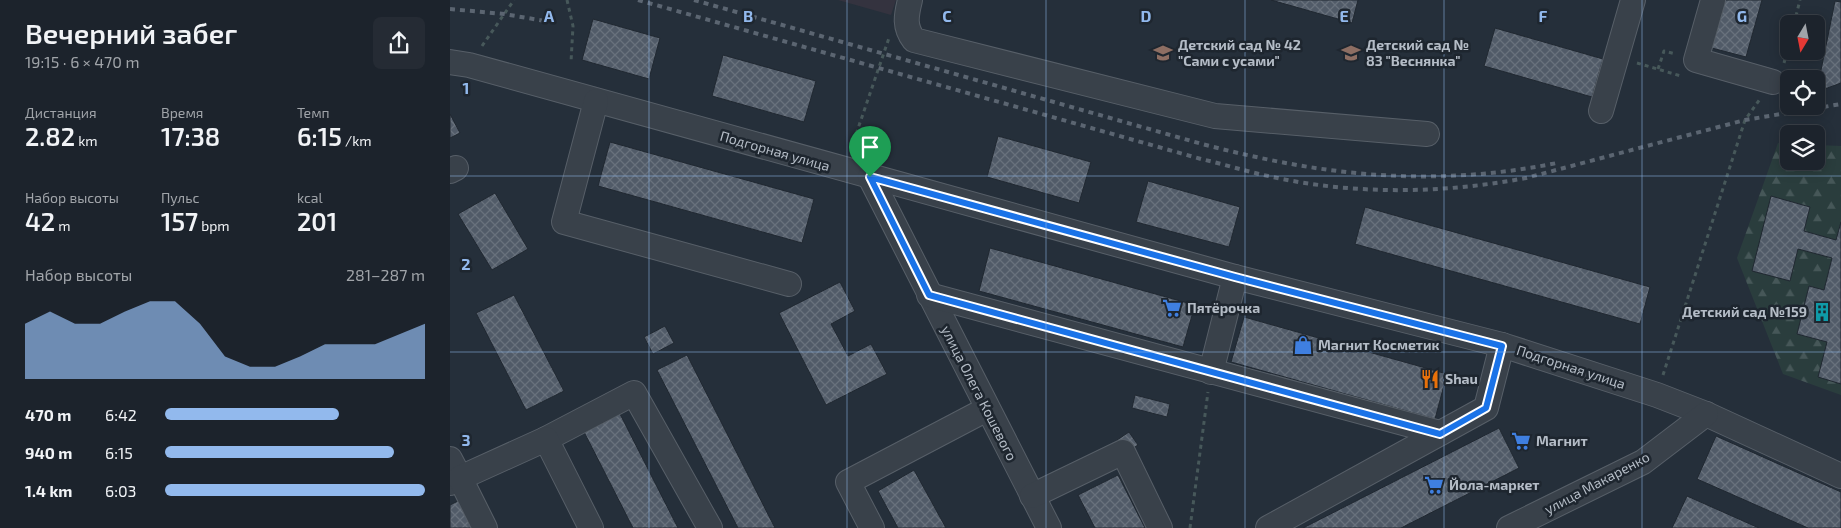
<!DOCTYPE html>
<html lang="ru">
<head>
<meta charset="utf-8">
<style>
	:root { --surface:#1c232c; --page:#252b34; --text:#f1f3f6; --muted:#a0a4a9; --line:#3a4048; --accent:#92b9ed }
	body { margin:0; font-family:"Exo 2",sans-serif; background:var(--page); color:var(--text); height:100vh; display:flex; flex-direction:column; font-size:19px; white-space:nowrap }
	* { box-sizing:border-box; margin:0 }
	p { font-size:16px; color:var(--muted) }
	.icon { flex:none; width:28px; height:28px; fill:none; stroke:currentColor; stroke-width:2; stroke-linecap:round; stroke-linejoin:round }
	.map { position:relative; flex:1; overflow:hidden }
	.details { display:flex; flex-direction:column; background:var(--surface); width:450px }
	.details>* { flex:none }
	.needle { width:32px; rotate:190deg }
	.fabs { position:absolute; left:1330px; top:15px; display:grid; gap:10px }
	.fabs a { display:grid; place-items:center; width:45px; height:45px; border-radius:8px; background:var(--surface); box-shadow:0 2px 12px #0003,0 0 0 1px var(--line); font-size:25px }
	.pin { position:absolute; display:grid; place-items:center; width:42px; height:42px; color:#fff; margin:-51px -21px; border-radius:50% 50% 50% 0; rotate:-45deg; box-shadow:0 0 5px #0007 }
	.pin .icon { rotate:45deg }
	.round { display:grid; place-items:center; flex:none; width:52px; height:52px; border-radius:8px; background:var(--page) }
	.headline { display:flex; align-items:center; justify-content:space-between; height:85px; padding:0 25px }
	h1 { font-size:28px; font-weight:600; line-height:38px }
	.stats { display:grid; grid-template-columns:repeat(3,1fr); gap:8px; height:85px; padding:5px 25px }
	.stats div { display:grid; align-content:center }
	.stats b { font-size:25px; font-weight:600 }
	.stats small { font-size:14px; font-weight:400 }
	.stats p { font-size:14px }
	.chart { height:140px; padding:10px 25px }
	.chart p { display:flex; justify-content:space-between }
	.chart svg { width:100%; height:90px; margin-top:5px; fill:var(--accent); opacity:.7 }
	ul { padding:0 25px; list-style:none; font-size:16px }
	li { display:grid; grid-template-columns:80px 60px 1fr; align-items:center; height:38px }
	li i { height:12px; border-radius:6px; background:var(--accent) }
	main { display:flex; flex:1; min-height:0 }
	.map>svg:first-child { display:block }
</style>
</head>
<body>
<main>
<section class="details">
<div class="headline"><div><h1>Вечерний забег</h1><p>19:15 · 6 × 470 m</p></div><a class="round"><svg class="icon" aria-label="share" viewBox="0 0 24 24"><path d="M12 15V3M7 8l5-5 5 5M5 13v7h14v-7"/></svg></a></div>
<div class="stats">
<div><p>Дистанция</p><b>2.82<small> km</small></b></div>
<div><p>Время</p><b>17:38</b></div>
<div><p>Темп</p><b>6:15<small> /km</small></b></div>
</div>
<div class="stats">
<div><p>Набор высоты</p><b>42<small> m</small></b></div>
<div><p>Пульс</p><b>157<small> bpm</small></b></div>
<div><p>kcal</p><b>201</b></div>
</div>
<div class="chart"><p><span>Набор высоты</span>281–287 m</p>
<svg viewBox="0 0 160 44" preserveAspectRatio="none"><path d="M0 44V17L10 11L20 17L30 17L40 11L50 6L60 6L70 17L80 33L90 38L100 38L110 33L120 27L130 27L140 27L150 22L160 17V44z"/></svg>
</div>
<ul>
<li><b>470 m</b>6:42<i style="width:67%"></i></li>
<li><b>940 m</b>6:15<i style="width:88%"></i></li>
<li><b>1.4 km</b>6:03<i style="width:100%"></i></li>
</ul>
</section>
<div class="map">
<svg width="1391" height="528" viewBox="0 0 1391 528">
	<defs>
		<pattern id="forest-firs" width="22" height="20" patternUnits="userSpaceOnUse" patternTransform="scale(1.25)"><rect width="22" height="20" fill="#2a3d3d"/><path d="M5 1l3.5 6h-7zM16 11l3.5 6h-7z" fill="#465758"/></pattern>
		<pattern id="building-cross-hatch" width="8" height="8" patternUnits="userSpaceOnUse" patternTransform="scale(1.25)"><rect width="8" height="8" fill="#515b68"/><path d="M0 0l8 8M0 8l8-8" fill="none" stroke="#68717c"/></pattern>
	</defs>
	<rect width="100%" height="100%" fill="#252f3a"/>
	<path fill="#34333f" d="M388,0h58l-5,15z"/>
	<path fill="url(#forest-firs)" d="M1328,143l11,1v17h27v-16l25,1v249l-58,-21 -46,-116z"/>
	<g fill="url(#building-cross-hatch)" stroke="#202831">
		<path d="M821,0h87l-6,23z"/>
		<path d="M1271,0h41l-16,57 -38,-10z"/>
		<path d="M1385,1l6,1v81l-19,7 -3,-10z"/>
		<path d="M143,19l67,19 -11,41 -67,-19z"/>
		<path d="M1045,28l108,31 -11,38 -108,-31z"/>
		<path d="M273,55l93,26 -12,41 -92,-26z"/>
		<path d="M0,114l10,19 -10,5z"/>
		<path d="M548,136l93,26 -12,41 -92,-26z"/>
		<path d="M160,142l204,57 -12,44 -204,-57z"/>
		<path d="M698,181l92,26 -11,40 -93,-25z"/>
		<path d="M45,193l33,56 -36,21 -34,-56z"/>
		<path d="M1321,196l39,11 -6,24 32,9 5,-18v162l-23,-7 9,-35 -30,-8 12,-48 15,4 8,-32 -34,-9 -8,32 -38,-10z"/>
		<path d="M915,207l285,80 -10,37 -285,-80z"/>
		<path d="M540,248l205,57 -12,42 -204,-56z"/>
		<path d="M390,282l15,29 -24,13 17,32 23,-12 16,30 -61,31 -47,-92z"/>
		<path d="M64,295l50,96 -38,19 -50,-97z"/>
		<path d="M794,317l203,57 -12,45 -204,-57z"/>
		<path d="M215,326l9,17 -21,11 -9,-17z"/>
		<path d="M237,355l88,173h-37l-81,-158z"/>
		<path d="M685,395l35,9 -3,13 -35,-9z"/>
		<path d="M168,410l60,118h-45l-50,-98z"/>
		<path d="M1049,428l20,40 -118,60h-98z"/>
		<path d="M679,432l9,13 -12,8 -9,-13z"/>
		<path d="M1266,436l125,56v36h-33l-111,-49z"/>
		<path d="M464,470l32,58h-48l-20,-37z"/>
		<path d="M668,475l27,53h-50l-17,-33z"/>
		<path d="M1237,496l72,32h-87z"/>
		<path d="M10,500l14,28h-24v-23z"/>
	</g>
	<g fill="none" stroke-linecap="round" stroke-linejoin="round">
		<g stroke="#575f68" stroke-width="26">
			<g id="minor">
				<path d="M460,0c-4,16 -6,27 4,40l301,76 212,18"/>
				<path d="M1263,0l-17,60 77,22"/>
				<path d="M0,62l19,3 766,212 267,68 155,50 49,19 135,62"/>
				<path d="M146,101l-32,121 225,62"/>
				<path d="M1151,111l32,-111"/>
				<path d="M0,171l6,-3"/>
				<path d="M420,177l179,351"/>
				<path d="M479,295l511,138"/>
				<path d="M761,372l24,-95"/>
				<path d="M96,439l88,-46 76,135"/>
				<path d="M0,459l10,19 -10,5"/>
				<path d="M582,496l91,-44 37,76"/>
				<path d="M35,528l-25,-50 86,-39 45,89"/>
				<path d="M422,528l-24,-46 139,-73"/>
				<path d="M818,528l218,-120 16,-63"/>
				<path d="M1059,528l134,-66 63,-48"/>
			</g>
		</g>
		<g stroke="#47585a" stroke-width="3" stroke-dasharray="4 4" stroke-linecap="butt">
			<path d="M117,0l6,26 -2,36"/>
			<path d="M1344,24l6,-24"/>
			<path d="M32,46l32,-46"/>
			<path d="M1187,63l44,13"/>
			<path d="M1334,63l5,-18"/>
			<path d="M1208,69l6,-18 12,3"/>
			<path d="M401,149l38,-111"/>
			<path d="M1213,375l82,-255 15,-21"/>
			<path d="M740,528l18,-136"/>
		</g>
		<use href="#minor" stroke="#39414a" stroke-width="24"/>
		<g stroke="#5b6571" stroke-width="4" stroke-dasharray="5 5" stroke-linecap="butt">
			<path d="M188,0l563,159c22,5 44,12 67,17 85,19 172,18 258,2l219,-58 96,-16"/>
			<path d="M244,0l508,144c122,32 229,44 355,19"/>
			<path d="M0,9l54,5 41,7"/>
		</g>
	</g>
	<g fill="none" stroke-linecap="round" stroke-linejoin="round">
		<g stroke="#fff" stroke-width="10">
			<path id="route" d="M420,177l365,100 267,69 -16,62 -46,26 -511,-139z"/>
		</g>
		<use href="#route" stroke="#1a73e8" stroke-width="6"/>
	</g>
	<path fill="none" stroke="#92b9ed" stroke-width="1" stroke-opacity="0.55" d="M199,0v528M397,0v528M596,0v528M795,0v528M994,0v528M1192,0v528M0,176h1391M0,352h1391"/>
	<defs>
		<g id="school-bare" transform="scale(1.5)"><path d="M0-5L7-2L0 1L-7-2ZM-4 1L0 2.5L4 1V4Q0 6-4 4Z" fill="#8d6e63" stroke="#1e262f" stroke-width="2.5" paint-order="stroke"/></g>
		<g id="supermarket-bare" transform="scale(1.5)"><path d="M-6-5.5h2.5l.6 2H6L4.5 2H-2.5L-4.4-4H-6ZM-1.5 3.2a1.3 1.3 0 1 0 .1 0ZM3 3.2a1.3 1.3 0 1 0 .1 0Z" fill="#3f7fe0" stroke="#1e262f" stroke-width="2.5" paint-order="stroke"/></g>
		<g id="building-bare" transform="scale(1.5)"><path d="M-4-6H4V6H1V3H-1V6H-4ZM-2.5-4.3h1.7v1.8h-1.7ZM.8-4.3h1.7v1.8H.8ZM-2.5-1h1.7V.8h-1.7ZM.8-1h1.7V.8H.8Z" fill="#0f9aa8" stroke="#1e262f" stroke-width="2.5" paint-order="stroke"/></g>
		<g id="shop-bare" transform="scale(1.5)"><path d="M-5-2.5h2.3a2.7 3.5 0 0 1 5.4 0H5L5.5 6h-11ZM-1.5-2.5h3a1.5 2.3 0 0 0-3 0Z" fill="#3f7fe0" stroke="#1e262f" stroke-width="2.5" paint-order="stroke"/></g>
		<g id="restaurant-bare" transform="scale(1.5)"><path d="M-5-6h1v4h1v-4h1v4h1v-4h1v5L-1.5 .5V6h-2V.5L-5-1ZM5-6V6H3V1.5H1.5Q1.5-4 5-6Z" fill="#e8710a" stroke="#1e262f" stroke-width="2.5" paint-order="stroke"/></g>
	</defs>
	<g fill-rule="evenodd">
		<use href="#school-bare" x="713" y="53"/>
		<use href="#school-bare" x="901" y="53"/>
		<use href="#supermarket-bare" x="722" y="308"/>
		<use href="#building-bare" x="1372" y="312"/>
		<use href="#shop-bare" x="853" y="345"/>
		<use href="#restaurant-bare" x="980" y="379"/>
		<use href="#supermarket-bare" x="1071" y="441"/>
		<use href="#supermarket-bare" x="984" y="485"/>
	</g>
	<g text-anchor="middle" stroke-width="5" stroke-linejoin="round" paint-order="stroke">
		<g font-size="14" font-weight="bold" fill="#b4bcc6" stroke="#1e262f" text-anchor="start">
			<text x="728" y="50">Детский сад № 42<tspan x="728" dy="16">"Сами с усами"</tspan></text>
			<text x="916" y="50">Детский сад №<tspan x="916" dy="16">83 "Веснянка"</tspan></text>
			<text x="737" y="313">Пятёрочка</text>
			<text x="1357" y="317" text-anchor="end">Детский сад №159</text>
			<text x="868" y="350">Магнит Косметик</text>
			<text x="995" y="384">Shau</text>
			<text x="1086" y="446">Магнит</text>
			<text x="999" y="490">Йола-маркет</text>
		</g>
		<g font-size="14" fill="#b4bcc6" stroke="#1e262f">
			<text transform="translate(325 151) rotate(16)" y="5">Подгорная улица</text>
			<text transform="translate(1121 367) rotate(18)" y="5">Подгорная улица</text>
			<text transform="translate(529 393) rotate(63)" y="5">улица Олега Кошевого</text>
			<text transform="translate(1147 483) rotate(-28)" y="5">улица Макаренко</text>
		</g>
	</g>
	<g font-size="16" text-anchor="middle" font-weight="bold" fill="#92b9ed" stroke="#1e262f" stroke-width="5" stroke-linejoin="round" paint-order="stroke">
		<text x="99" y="22">A</text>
		<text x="298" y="22">B</text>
		<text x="497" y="22">C</text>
		<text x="696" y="22">D</text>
		<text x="894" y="22">E</text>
		<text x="1093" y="22">F</text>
		<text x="1292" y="22">G</text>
		<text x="16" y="94">1</text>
		<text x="16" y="270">2</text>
		<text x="16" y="446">3</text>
	</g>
</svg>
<div class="fabs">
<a><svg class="needle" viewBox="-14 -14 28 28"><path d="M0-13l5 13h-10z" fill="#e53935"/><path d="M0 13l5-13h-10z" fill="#a0a4a9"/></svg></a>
<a><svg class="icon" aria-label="locate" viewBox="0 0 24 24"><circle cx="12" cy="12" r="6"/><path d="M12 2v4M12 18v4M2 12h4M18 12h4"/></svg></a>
<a><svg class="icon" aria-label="layers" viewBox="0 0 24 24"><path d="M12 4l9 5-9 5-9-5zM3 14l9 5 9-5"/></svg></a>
</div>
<div class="pin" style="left:420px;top:177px;background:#1e9e55"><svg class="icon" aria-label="arrive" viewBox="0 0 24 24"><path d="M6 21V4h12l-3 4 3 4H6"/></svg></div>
</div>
</main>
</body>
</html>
